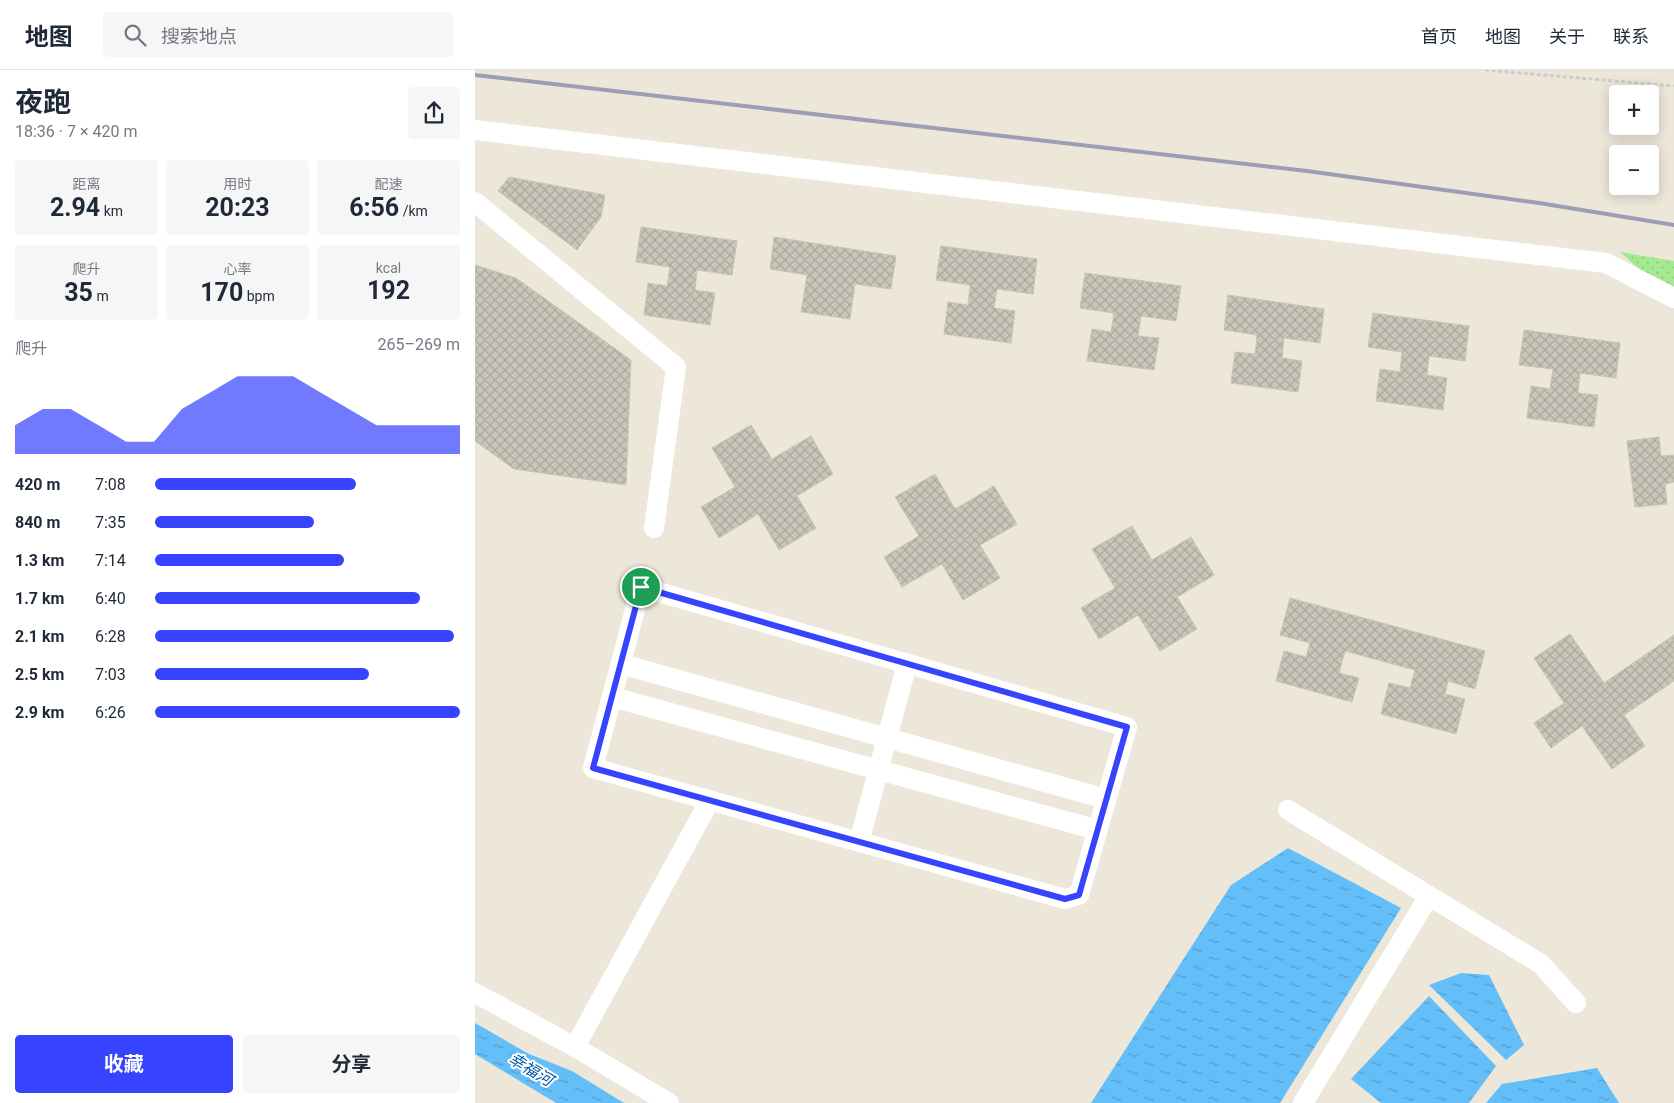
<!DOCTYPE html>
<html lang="zh">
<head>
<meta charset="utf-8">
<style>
	:root { --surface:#fff; --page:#f6f6f7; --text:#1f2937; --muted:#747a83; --line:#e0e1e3; --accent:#3643ff }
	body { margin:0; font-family:Roboto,"Noto Sans SC",sans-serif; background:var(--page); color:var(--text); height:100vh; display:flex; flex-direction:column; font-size:19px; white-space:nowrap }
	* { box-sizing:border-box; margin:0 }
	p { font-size:16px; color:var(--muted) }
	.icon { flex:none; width:28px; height:28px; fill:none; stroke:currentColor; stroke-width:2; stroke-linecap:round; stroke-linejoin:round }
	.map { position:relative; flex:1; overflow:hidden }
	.drawer { display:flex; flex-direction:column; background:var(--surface); width:475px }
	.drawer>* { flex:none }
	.fabs { position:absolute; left:1134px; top:15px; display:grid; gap:10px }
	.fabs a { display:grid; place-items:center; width:50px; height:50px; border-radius:5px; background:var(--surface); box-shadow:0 2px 12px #0003; font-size:25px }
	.pin { position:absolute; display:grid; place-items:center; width:42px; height:42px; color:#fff; margin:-21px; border:2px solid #fff; border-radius:50%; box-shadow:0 1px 5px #0007 }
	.round { display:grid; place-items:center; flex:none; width:52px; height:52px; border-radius:5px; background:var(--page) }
	.overview { display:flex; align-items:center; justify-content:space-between; height:85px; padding:0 15px }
	h1 { font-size:28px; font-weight:700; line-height:38px }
	.metrics { display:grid; grid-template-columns:repeat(3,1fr); gap:8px; height:85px; padding:5px 15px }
	.metrics div { display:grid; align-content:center; border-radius:5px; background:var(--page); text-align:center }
	.metrics b { font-size:25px; font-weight:700 }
	.metrics small { font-size:14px; font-weight:400 }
	.metrics p { font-size:14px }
	.chart { height:140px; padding:10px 15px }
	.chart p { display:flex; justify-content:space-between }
	.chart svg { width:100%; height:90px; margin-top:5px; fill:var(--accent); opacity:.7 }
	.button { display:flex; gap:10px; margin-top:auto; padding:10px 15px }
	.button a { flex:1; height:58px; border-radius:5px; background:var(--accent); color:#fff; font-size:20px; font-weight:700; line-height:58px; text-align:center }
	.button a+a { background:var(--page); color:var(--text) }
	ul { padding:0 15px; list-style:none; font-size:16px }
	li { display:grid; grid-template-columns:80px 60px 1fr; align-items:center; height:38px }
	li i { height:12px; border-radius:6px; background:var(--accent) }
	header { display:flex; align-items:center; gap:30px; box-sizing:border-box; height:70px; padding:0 25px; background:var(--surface); border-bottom:1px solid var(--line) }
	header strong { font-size:24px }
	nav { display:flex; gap:28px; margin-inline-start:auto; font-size:18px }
	.search { width:350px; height:45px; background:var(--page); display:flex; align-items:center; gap:12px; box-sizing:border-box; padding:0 18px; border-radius:5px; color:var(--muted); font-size:19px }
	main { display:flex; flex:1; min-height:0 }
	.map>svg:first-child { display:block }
</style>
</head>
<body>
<header>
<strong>地图</strong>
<div class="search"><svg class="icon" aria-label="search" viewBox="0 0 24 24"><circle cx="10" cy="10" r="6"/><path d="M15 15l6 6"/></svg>搜索地点</div>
<nav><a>首页</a><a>地图</a><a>关于</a><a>联系</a></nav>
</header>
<main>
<section class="drawer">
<div class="overview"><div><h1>夜跑</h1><p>18:36 · 7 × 420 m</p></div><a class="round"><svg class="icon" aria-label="share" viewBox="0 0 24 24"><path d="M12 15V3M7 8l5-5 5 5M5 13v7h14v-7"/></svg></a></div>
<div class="metrics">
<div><p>距离</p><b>2.94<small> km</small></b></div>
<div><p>用时</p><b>20:23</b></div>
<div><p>配速</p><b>6:56<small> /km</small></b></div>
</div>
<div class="metrics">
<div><p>爬升</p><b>35<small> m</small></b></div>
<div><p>心率</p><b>170<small> bpm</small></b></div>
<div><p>kcal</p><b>192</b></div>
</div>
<div class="chart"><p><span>爬升</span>265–269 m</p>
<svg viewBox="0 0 160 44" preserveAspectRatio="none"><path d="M0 44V30L10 22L20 22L30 30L40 38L50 38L60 22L70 14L80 6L90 6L100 6L110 14L120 22L130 30L140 30L150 30L160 30V44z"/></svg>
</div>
<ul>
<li><b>420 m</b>7:08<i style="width:66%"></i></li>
<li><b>840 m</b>7:35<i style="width:52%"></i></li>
<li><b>1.3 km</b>7:14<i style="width:62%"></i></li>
<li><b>1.7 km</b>6:40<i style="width:87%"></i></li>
<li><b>2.1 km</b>6:28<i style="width:98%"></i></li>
<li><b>2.5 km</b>7:03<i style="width:70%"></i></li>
<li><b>2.9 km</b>6:26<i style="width:100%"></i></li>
</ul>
<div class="button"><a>收藏</a><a>分享</a></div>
</section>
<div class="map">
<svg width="1199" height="1033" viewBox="0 0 1199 1033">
	<defs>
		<pattern id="grass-dots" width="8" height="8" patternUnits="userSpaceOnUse" patternTransform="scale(1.25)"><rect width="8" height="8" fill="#a5e992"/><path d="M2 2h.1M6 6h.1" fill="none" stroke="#8ec87e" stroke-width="1.8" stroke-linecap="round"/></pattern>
		<pattern id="water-ripples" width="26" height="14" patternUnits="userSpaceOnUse" patternTransform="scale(1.25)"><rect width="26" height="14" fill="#64bff9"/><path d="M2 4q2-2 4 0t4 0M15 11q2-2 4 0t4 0" fill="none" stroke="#539bca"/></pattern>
		<pattern id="building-cross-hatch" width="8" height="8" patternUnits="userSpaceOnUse" patternTransform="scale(1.25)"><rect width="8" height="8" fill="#c8c5b9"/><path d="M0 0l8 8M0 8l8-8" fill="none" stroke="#aca99f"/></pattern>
	</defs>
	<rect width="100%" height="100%" fill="#ede7da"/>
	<path fill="url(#grass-dots)" d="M1145,182l54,9v28l-15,-2z"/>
	<g fill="url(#water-ripples)">
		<path d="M813,778l113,60 -121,195h-189l140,-218z"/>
		<path d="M986,903l28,2 35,70 -18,15 -77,-75z"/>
		<path d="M954,926l67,70 -27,37h-88l-30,-24z"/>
		<path d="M0,953l54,31 43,17 52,32h-68l-81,-49z"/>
		<path d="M1122,998l22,35h-133l16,-19z"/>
	</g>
	<g fill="url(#building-cross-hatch)" stroke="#c9c4b4">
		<path d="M34,107l96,18 -4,22 -24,33 -79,-59z"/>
		<path d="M166,157l96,14 -5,34 -35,-5 -2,20 20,3 -5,32 -66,-10 4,-32 19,3 3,-19 -34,-5z"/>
		<path d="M299,167l122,19 -5,33 -36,-5 -5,35 -49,-7 6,-37 -37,-6z"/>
		<path d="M466,176l96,13 -4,35 -36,-5 -3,19 21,3 -4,32 -67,-9 4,-32 20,3 2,-20 -34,-5z"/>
		<path d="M0,195l41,13 115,82 -5,125 -112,-16 -39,-28z"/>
		<path d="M610,203l96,13 -5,35 -35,-5 -3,20 21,2 -5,32 -67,-9 5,-32 19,3 3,-19 -34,-5z"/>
		<path d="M753,225l96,14 -4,34 -36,-5 -2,20 20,3 -4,31 -67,-9 4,-31 20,2 2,-19 -33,-5z"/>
		<path d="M898,243l96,13 -4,35 -36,-5 -2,19 20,3 -4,32 -67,-9 4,-32 20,3 2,-20 -34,-5z"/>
		<path d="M1049,260l96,13 -4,35 -36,-5 -2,20 20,2 -4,32 -67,-9 4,-32 19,3 3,-20 -34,-4z"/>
		<path d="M276,355l21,34 39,-23 22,38 -36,22 19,32 -37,22 -21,-36 -39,24 -18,-31 34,-20 -23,-39z"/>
		<path d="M1184,367l2,19 13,-1v27l-9,2 2,20 -32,3 -8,-66z"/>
		<path d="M460,404l20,35 39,-23 23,38 -37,21 20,33 -37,22 -21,-36 -40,23 -18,-30 35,-21 -24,-39z"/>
		<path d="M657,456l20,34 39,-23 23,38 -37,22 20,32 -37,22 -22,-36 -39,24 -18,-31 34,-20 -23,-39z"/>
		<path d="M815,528l195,53 -10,38 -27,-8 -3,13 20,5 -9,35 -75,-20 8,-31 21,5 5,-18 -70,-19 -6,22 20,5 -7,24 -76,-21 8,-30 22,6 4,-14 -30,-8z"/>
		<path d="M1095,564l34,49 70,-48v46l-50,34 21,31 -33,23 -30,-43 -31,22 -17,-25 30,-20 -30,-45z"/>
	</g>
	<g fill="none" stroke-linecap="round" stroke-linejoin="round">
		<path stroke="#ccc" stroke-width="3" stroke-dasharray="4 2.5" stroke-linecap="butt" d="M1010,0l189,16"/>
		<g stroke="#fff" stroke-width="20">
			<path d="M0,60l1131,133 68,35"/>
			<path d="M0,132l201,165 -22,161"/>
			<path d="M166,517l486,140 -48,168 -14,4 -472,-131z"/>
			<path d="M146,594l485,135"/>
			<path d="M137,627l486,133"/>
			<path d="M813,740l253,154 35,39"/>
			<path d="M384,772l48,-178"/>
			<path d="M0,923l100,54 94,56"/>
			<path d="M100,977l135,-247"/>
			<path d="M828,1033l126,-207"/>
		</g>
		<path stroke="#9d9db6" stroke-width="4" d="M0,5l832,96 232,32 135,22"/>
	</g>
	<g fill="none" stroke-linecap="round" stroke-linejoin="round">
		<g stroke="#fff" stroke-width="10">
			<path id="route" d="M166,517l486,140 -48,168 -14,4 -472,-131z"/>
		</g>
		<use href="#route" stroke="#3643ff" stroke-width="6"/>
	</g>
	<g text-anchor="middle" stroke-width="4" stroke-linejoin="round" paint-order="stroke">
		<g font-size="16" font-style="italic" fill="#0259a6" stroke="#fff">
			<text transform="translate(56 999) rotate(31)" y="6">幸福河</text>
		</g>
	</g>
</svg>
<div class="fabs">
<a>+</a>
<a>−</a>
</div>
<div class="pin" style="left:166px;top:517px;background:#1e9e55"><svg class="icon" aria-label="arrive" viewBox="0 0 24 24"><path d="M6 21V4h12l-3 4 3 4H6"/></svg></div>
</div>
</main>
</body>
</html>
